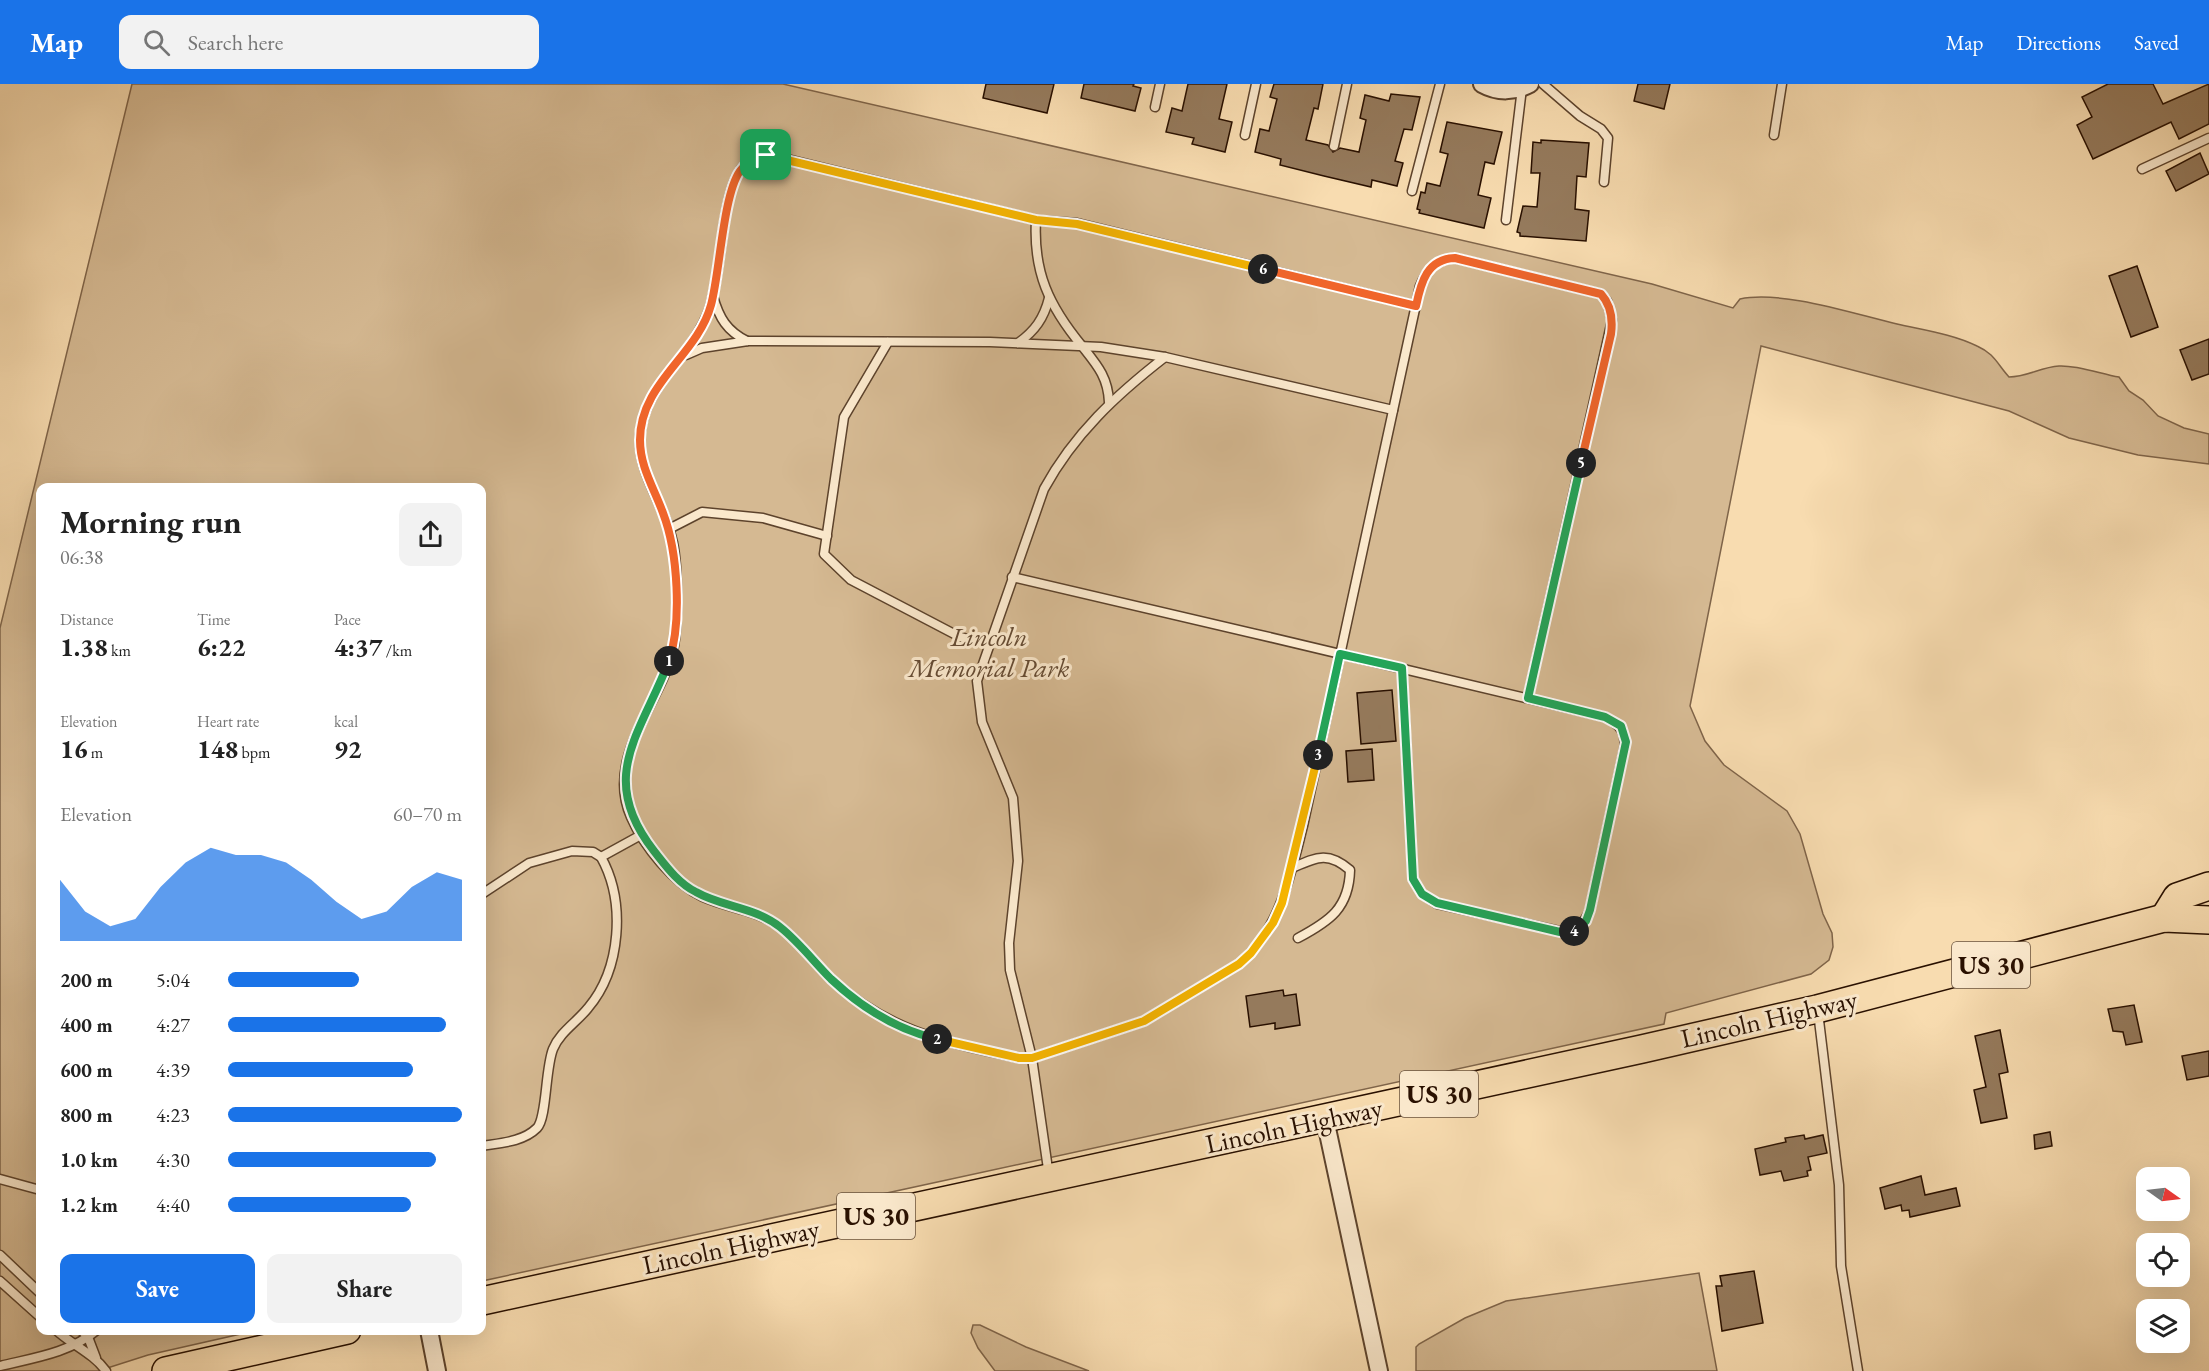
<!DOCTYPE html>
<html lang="en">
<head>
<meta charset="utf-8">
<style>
	:root { --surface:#fff; --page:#f2f2f2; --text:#222; --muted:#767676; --accent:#1a73e8 }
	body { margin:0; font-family:"EB Garamond",serif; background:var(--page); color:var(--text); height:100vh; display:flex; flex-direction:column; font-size:22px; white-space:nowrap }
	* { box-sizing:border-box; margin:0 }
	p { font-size:20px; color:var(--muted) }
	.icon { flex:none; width:33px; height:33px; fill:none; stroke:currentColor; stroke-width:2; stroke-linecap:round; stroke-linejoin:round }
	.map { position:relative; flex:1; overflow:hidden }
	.details { position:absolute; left:36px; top:399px; width:450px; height:852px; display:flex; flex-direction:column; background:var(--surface); border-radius:12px; box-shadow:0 6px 24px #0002 }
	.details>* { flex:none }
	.needle { width:39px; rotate:104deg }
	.controls { position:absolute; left:2136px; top:1083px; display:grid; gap:12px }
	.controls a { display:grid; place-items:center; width:54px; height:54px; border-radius:12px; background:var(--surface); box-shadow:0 6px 24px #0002; font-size:30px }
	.pin { position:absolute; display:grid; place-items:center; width:51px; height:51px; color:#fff; margin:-26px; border-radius:12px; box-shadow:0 3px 9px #0006 }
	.km { position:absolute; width:30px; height:30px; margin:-15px; border-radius:50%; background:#222; color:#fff; font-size:16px; line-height:30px; text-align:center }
	.round { display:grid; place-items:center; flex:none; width:63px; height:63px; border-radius:12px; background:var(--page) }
	.headline { display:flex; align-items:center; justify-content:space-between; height:102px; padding:0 24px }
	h1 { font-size:33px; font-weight:700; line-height:45px }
	.metrics { display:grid; grid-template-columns:repeat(3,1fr); gap:9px; height:102px; padding:6px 24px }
	.metrics div { display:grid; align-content:center }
	.metrics b { font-size:26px; font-weight:700 }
	.metrics small { font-size:16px; font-weight:400 }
	.metrics p { font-size:16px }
	.chart { height:168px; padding:12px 24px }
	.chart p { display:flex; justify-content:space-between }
	.chart svg { width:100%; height:108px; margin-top:6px; fill:var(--accent); opacity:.7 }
	.primary-button { display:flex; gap:12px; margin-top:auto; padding:12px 24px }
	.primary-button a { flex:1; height:69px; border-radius:12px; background:var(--accent); color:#fff; font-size:24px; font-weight:700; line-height:69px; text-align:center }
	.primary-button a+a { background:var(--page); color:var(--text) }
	ul { padding:0 24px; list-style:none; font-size:20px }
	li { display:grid; grid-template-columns:96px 72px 1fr; align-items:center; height:45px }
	li i { height:15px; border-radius:8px; background:var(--accent) }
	header { display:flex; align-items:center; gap:36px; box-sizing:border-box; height:84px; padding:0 30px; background:var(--accent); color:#fff }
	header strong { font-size:28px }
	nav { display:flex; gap:33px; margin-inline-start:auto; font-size:21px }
	.search { width:420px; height:54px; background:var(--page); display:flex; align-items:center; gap:15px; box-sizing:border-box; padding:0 21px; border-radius:12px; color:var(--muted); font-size:22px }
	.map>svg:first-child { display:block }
</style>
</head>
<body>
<header>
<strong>Map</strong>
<div class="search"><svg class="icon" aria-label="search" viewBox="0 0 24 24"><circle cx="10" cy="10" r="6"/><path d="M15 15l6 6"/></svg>Search here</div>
<nav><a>Map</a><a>Directions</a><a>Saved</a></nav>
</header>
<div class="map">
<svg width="2209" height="1287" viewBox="0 0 2209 1287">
	<rect width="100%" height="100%" fill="#f8dcb0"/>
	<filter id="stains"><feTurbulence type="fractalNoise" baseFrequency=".00333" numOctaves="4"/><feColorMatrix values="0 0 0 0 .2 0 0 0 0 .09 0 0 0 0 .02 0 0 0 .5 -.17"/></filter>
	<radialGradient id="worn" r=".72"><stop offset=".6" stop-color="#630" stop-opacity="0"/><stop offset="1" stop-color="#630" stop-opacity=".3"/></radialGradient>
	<g fill="#d5b992" stroke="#7f6449" stroke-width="1.5">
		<path d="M132,0h651l869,200 81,24 7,-9c42,-9 114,15 157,25 26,6 56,10 80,22 18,8 20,18 32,31 18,0 32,-10 50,-11 19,-1 42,8 60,11l10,14 14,9 15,16 26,12 25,6v30l-71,-9 -69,-17 -60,-27 -248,-65 -71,360 15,35 19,24 63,46 13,23 23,80 9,19 1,14 -4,13 -18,14 -145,39 -2,11 -1182,257v-793h-442v842l214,1 -106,24 -50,16h-98v-743z"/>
		<path d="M1699,1189l18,98h-301v-24l3,-3 46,-26 41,-17z"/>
		<path d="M973,1241h7l46,22 63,24h-94l-17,-23 -7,-15z"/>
	</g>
	<g fill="#957a5c" stroke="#291000" stroke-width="1.5">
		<path d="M986,0h68l-7,29 -64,-15z"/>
		<path d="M1084,0h50l-1,2 8,2 -6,23 -54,-13z"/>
		<path d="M1188,0h39l-8,35 13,3 -7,30 -33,-8 2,-6 -28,-6 6,-24 10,3z"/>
		<path d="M1274,0h49l-5,25 -4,-1 -8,32 22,5 5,7 7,-4 19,4 7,-32 -6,-2 5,-23 24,6 2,-7 29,3 -8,33 -8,-1 -9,32 8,2 -6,23 -25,-6 -1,7 -47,-11 -44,-11 1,-6 -26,-7 5,-23 9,2 8,-32 -7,-2z"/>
		<path d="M1638,0h32l-6,25 -30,-8z"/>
		<path d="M2108,0h45l10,20 46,-20v40l-30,15 -8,-17 -78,37 -16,-34 15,-8 -10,-20z"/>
		<path d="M1447,38l55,10 -8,32 -9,-2 -7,33 13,3 -7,30 -65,-15 1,-3 -3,-1 4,-17 4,1 2,-10 13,3 8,-32 -8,-2z"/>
		<path d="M1541,56l48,3 -3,34 -9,-1 -2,33 14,2 -3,30 -66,-5v-3l-3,-1 6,-26 14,1 3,-34h-9l2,-31 8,1z"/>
		<path d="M2200,69l9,21 -33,17 -10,-20z"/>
		<path d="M2137,182l21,61 -27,10 -22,-61z"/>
		<path d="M2209,255v35l-17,6 -12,-30z"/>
		<path d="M1392,606l4,51 -35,3 -4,-51z"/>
		<path d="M1372,665l2,31 -26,2 -2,-31z"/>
		<path d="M1283,906l1,6 12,-2 4,31 -25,4v-6l-25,4 -4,-31z"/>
		<path d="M2134,921l8,37 -16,3 -3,-13 -10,-1 -5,-22z"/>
		<path d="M2000,946l8,42 -9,2 8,44 -26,5 -7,-33 12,-3 -11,-51z"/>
		<path d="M2209,967v25l-22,4 -5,-24z"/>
		<path d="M2050,1048l2,14 -17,3 -1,-14z"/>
		<path d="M1804,1051l1,4 18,-4 4,18 -19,4 3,13 -4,1 1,5 -24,5 -3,-10 -21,4 -5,-26 31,-7 -1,-4z"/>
		<path d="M1921,1092l4,19 31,-7 4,18 -50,11 -1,-7 -7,1 -1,-6 -16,4 -5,-21z"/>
		<path d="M1754,1187l9,52 -41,8 -6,-45h6l-2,-10z"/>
	</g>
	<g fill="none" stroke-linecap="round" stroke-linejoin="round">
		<g stroke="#5d432c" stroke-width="11">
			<g id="service">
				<path d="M1543,0l37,32 21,13 7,9 -4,44"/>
				<path d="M1155,23l5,-23"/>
				<path d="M1245,51l11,-51"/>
				<path d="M1774,51l8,-51"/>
				<path d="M1334,62l13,-62"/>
				<path d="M2142,85l67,-31"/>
				<path d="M1412,107l28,-107"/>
				<path d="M1036,136c-3,52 13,86 46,126 15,19 26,31 27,56"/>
				<path d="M1506,136l16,-132"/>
				<path d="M713,212c6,22 14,35 34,45"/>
				<path d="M1416,222l-339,-83 -41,-3 -257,-63c-15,-2 -28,0 -38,12 -20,25 -19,106 -32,141 -17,47 -64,73 -69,125 -3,39 26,71 33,108 5,23 5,80 1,103 -11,55 -70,111 -43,171 13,30 43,66 72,80 25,11 49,12 73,27 22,15 37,38 56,56 57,52 114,62 187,78h13l112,-37 95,-57c41,-35 51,-87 64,-138l117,-540c7,-17 17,-27 35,-28l146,36 6,7 5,19 -84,378"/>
				<path d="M888,258l-44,75 -20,137 27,26 109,57 28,7"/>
				<path d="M1018,259c17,-12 26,-25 31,-45"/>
				<path d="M686,271l16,-7 46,-7 242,1 111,5 64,10 228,53"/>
				<path d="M669,445l33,-17 61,6 64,18"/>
				<path d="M1012,493c198,46 395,92 593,140 15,8 22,15 19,33l-34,160c-6,14 -14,22 -30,21l-123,-27 -15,-10 -9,-15 -11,-211"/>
				<path d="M1292,784c25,-11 36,-17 58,2 -1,38 -20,51 -52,68"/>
				<path d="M482,810l47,-31 43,-12 21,1 8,5"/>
				<path d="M1818,928l21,173 2,81 17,105"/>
				<path d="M482,1062c18,-3 41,-4 55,-18 10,-10 8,-59 16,-79 7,-17 24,-27 35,-41 33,-39 38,-106 13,-151l40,-22"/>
				<path d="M1049,1092l-17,-118 -22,-88 -1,-27 9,-82 -5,-63 -31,-76 -5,-41 67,-192c30,-55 72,-94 121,-132"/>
				<path d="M0,1095l40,11"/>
				<path d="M0,1171l40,38"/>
				<path d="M0,1197l40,36"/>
				<path d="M56,1246c16,15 37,23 50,41"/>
				<path d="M81,1246l7,7 8,21"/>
				<path d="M0,1282c33,-8 70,-13 97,-36"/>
			</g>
		</g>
		<g stroke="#5d432c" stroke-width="20">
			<g id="minor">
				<path d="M1482,0c16,9 33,8 48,0"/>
				<path d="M1325,1035l54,252"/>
				<path d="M429,1246l8,41"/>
			</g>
		</g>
		<g stroke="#291000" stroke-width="30">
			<g id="primary">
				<path d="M2164,834l13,-21 32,-11"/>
				<path d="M482,1217l1160,-252 175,-40 347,-91 45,2"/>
				<path d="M166,1287l181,-41"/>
			</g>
		</g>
		<use href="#service" stroke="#fae8cc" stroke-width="8"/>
		<use href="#minor" stroke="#fae8cc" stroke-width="16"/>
		<use href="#primary" stroke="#f8dcb0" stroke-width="27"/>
	</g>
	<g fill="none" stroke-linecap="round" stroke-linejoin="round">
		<g stroke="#fff" stroke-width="12">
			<path id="split-1" d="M669,577c13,-39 9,-109 -6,-148 -9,-25 -23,-46 -23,-73 0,-57 57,-84 71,-135 9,-33 12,-110 29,-134 6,-9 15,-13 26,-16"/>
		</g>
		<g stroke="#fff" stroke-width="12">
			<path id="split-2" d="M669,577c-28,73 -73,116 -15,190 12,15 24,32 42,41 26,15 59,15 84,35 19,15 34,35 51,52 30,28 67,51 106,60"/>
		</g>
		<g stroke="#fff" stroke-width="12">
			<path id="split-3" d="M937,955l82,19h13l112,-37 95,-57 12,-11 22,-30 9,-20 36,-148"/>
		</g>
		<g stroke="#fff" stroke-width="12">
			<path id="split-4" d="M1318,671l22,-101 62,14 11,211 9,15 15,9 123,29 14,-1"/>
		</g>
		<g stroke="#fff" stroke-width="12">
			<path id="split-5" d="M1574,847l12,-10 4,-11 36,-168 -5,-16 -16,-9 -77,-19 53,-235"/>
		</g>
		<g stroke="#fff" stroke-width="12">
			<path id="split-6" d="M1263,185l153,37c5,-24 11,-47 39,-48l146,36c10,11 12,25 10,40l-30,129"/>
		</g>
		<g stroke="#fff" stroke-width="12">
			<path id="split-7" d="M766,71l270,65 41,4 186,45"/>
		</g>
		<use href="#split-1" stroke="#f0652b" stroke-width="8"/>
		<use href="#split-2" stroke="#22a559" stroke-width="8"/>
		<use href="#split-3" stroke="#f5b400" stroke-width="8"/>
		<use href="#split-4" stroke="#22a559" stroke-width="8"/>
		<use href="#split-5" stroke="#22a559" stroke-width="8"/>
		<use href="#split-6" stroke="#f0652b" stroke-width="8"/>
		<use href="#split-7" stroke="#f5b400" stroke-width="8"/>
	</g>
	<g text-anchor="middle" stroke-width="6" stroke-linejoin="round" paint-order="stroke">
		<g fill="#fae8cc" stroke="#68513d" stroke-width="1.5">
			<rect x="1952" y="858" width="78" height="46" rx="4.5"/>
			<rect x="1400" y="987" width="78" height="46" rx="4.5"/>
			<rect x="837" y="1109" width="78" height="46" rx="4.5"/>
		</g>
		<g font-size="26" font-weight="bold" fill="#291000">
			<text x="1991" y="890">US 30</text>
			<text x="1439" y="1019">US 30</text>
			<text x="876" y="1141">US 30</text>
		</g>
		<g font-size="27" font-style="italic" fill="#654b33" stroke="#fae8cc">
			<text x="989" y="562">Lincoln<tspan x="989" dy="31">Memorial Park</tspan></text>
		</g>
		<g font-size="27" fill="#291000" stroke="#fae8cc">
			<text transform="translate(1769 935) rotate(-13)" y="9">Lincoln Highway</text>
			<text transform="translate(1294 1042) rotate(-12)" y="9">Lincoln Highway</text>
			<text transform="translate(731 1163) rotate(-12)" y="9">Lincoln Highway</text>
		</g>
	</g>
	<rect width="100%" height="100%" filter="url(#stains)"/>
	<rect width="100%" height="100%" fill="url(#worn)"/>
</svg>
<div class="controls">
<a><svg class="needle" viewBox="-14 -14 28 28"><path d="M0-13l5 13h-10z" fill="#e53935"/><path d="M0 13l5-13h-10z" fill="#767676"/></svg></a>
<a><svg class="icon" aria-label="locate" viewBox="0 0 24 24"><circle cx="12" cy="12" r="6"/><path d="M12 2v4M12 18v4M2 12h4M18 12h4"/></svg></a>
<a><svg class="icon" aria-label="layers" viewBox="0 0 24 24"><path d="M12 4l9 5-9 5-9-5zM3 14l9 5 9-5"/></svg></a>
</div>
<div class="pin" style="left:766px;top:71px;background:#1e9e55"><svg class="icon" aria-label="arrive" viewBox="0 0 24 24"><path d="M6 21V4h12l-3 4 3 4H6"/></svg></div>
<b class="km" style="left:669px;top:577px">1</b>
<b class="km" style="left:937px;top:955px">2</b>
<b class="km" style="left:1318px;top:671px">3</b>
<b class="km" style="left:1574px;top:847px">4</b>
<b class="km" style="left:1581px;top:379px">5</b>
<b class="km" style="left:1263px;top:185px">6</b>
<section class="details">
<div class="headline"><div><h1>Morning run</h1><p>06:38</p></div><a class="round"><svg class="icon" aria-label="share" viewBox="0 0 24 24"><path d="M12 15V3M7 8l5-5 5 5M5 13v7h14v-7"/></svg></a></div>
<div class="metrics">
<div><p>Distance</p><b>1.38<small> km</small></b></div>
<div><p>Time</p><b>6:22</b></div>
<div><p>Pace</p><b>4:37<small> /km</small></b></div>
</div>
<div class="metrics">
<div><p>Elevation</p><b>16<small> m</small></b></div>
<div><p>Heart rate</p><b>148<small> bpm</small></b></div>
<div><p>kcal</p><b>92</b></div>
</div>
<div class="chart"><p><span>Elevation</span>60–70 m</p>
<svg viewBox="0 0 160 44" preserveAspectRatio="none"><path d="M0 44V19L10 32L20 38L30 35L40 22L50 12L60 6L70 9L80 9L90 12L100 19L110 28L120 35L130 32L140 22L150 16L160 19V44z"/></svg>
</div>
<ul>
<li><b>200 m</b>5:04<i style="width:56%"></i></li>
<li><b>400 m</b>4:27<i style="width:93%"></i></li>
<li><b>600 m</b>4:39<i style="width:79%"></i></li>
<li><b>800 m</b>4:23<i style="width:100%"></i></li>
<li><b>1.0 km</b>4:30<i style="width:89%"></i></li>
<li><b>1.2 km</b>4:40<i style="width:78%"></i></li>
</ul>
<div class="primary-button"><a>Save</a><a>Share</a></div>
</section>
</div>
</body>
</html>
